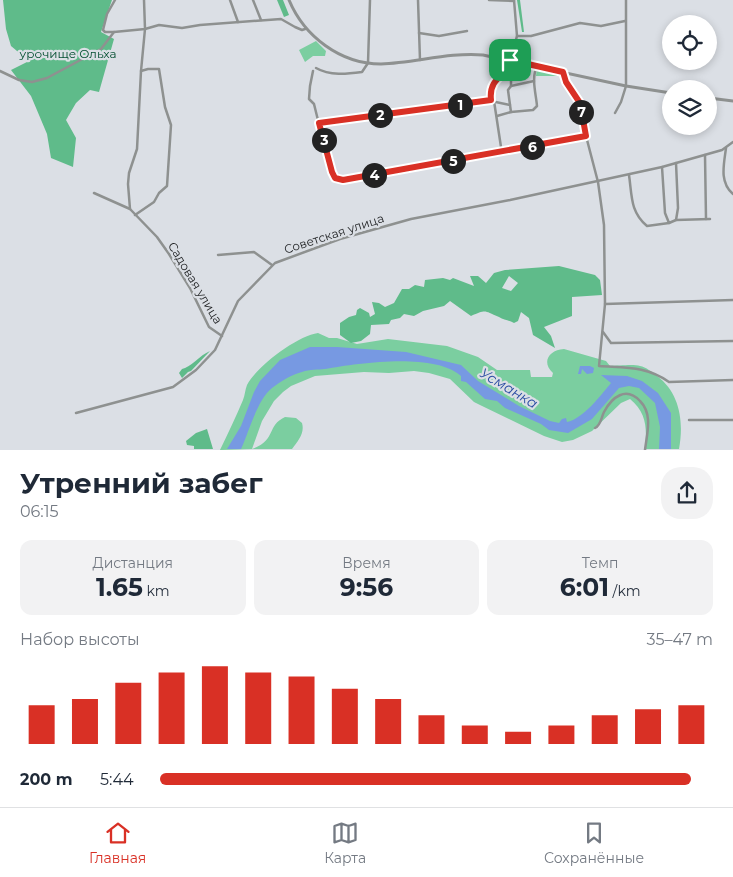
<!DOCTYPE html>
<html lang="ru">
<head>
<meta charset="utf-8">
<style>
	:root { --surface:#fff; --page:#f2f2f3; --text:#1f2937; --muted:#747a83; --line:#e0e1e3; --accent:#d93025 }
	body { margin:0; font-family:Montserrat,sans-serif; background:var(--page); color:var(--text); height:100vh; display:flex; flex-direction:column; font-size:19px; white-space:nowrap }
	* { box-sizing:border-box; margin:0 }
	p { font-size:16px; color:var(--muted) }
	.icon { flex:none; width:28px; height:28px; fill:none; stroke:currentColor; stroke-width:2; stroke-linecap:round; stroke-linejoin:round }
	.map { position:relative; height:450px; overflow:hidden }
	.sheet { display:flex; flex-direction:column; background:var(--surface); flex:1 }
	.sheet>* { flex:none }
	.buttons { position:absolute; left:662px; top:15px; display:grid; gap:10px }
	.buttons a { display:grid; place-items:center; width:55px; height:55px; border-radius:50%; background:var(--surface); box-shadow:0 2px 8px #0003; font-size:25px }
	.pin { position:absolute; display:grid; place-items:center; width:42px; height:42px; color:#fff; margin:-21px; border-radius:10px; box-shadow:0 2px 8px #0006 }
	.km { position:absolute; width:25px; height:25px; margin:-12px; border-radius:50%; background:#222; color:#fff; font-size:14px; line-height:25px; text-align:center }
	.round { display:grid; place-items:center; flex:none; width:52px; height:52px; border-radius:20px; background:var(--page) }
	.summary { display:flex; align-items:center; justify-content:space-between; height:85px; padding:0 20px }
	h1 { font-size:28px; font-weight:700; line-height:38px }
	.figures { display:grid; grid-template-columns:repeat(3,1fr); gap:8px; height:85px; padding:5px 20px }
	.figures div { display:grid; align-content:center; border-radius:12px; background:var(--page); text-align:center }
	.figures b { font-size:25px; font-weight:700 }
	.figures small { font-size:14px; font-weight:400 }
	.figures p { font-size:14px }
	.chart { height:140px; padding:10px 20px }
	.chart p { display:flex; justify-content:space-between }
	.chart svg { width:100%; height:90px; margin-top:5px; stroke:var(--accent); stroke-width:6 }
	ul { padding:0 20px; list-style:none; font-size:16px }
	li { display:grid; grid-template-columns:80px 60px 1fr; align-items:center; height:38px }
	li i { height:12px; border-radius:6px; background:var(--accent) }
	.dock { display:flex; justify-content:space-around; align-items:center; height:70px; border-top:1px solid var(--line); background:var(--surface); font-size:14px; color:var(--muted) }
	.dock a { display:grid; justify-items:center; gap:2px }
	.dock .on { color:var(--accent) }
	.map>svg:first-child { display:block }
</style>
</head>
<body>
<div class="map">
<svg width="733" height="450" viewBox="0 0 733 450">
	<rect width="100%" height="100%" fill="#dbdfe5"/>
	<g fill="#7bcea0">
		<path d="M316,41l10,10 -1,5h-12l-8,6 -6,-12z"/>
		<path d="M537,68l23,5 1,3h-25z"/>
		<path d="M318,333l11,5h8l20,6 31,-5 59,7 31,11 19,13h33l1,7h21l1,-4c-12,-11 -4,-23 11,-24l42,12 4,5c8,0 23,-2 30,0 6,1 12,6 17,10 23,17 27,46 22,73h-34c2,-20 2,-36 -15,-50l-9,4 -29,28 -19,9 -11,2 -18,-6 -64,-31 -6,-3 -24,-23 -21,-6 -15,-2 -25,2 -25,-1 -49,4 -24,10 -8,6 -9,9 -12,20 -10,28 -32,1c8,-17 16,-33 23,-50 2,-5 2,-10 4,-15 10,-19 50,-49 71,-52z"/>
		<path d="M285,417l11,1 6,5c3,10 -4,18 -10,26h-40c25,-9 14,-23 33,-32z"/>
	</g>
	<g fill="#5fbb8a" fill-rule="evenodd">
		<path d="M3,0h109l-11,32 13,7 -15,53 -9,-2 -14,13 -10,17 10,18 -3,29 -22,-9 -4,-24 -16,-38 -20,-26 18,-9 -18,-15 -5,-17z"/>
		<path d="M277,0h6l6,15 -5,2z"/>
		<path d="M517,0h3l4,32h-2z"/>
		<path d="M559,266l36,9 5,5 2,15 -30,2v19l-28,11 7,9 4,12 -22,-13 -4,-17 -8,-6 -3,9 -4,2c-5,-3 -10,-3 -15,-6 -15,-6 -12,-8 -28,-1l-21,-15 -6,5 -21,5 -9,5 -10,-2 -4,4 -9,2 -2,4 -18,1 -1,9 -9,7 -10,2 -11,-8v-12l9,-6 7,-2 1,-5 3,-2 9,5 1,4 5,-3 -3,-12 7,1 6,4 9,-4 8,-14h7l6,-4 9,2 1,-7 18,-2 7,2 3,-2 21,8 -4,-10h8l8,7 8,-10 11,-3zM509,276l9,7 -7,8 -9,-3z"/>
		<path d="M210,351l-19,20 -3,1 -6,6 -3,-5 3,-4c8,-1 18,-14 28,-18z"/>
		<path d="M207,429l6,20h-19v-3l-7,-1 -1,-4 10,-8z"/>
	</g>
	<g fill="#7799e2">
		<path d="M310,347h27l69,5 55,13 17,16 41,25 31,15 9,2 3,-4 4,-1 1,4c16,-3 34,-27 44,-39l-10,-8 26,1 15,5 16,12 13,20v36h-12l1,-22 -5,-24 -16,-15 -10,-2 -10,2 -27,31 -24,14 -19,-3 -8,-6 -36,-16 -8,-7 -12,-2 -19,-17 -5,-1v-5c-26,-24 -103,-13 -136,-7 -7,1 -15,0 -23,3 -11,3 -21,9 -30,16 -15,12 -23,44 -31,61h-14l14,-23 13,-34 6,-11 20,-21z"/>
		<path d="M580,366h10l4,2 -1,5 -6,1 -5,-5 -1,5h-3z"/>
	</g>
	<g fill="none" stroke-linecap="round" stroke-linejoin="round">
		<g stroke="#8e9190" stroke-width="2.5">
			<path d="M230,0l8,22"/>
			<path d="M253,0l8,20"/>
			<path d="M418,0l2,60"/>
			<path d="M489,0l25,1"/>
			<path d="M114,32h-9l-2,-2 4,-16 8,-14"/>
			<path d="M419,33l20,3 28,-5"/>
			<path d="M517,36h14l49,-13 21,3 24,-5"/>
			<path d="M316,68c14,8 31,6 46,4l6,-9 2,-63"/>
			<path d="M0,71l19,9 13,2 15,-4 54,-29 13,-17 31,-3 14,-4 23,3 18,-3 81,-6 14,8 7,3 3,-1"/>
			<path d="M313,71l-3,15 -1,13 5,5 17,69 7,7h5l243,-44"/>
			<path d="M563,72l3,10 14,21 6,33 12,46 6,43 1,79 -6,62c27,2 47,0 70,16l64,-2"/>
			<path d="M511,86l23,-5"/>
			<path d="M491,101c-3,-19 8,-23 20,-35l-1,-5 7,-25 -3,-36"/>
			<path d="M494,101l7,46 5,4"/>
			<path d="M510,105l-2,-15 3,-4v-20"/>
			<path d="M615,113l6,-11 5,-16v-86"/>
			<path d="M497,116l14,-4"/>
			<path d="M319,123l172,-22 19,4 1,7 22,-2 4,-4c-1,-12 -6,-29 0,-39"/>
			<path d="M726,148c-2,16 -7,34 7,46"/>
			<path d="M705,155l1,64"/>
			<path d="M676,163l2,45 -2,12"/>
			<path d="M662,167l3,46 4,10 7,-3 34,-1"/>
			<path d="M629,175c3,20 1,37 18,51l22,-3"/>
			<path d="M94,193l36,16 27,28 12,17 21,34 19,39 13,9"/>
			<path d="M130,209l-2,-25 1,-11 8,-24 4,-78"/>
			<path d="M135,215l19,-13 5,-9 8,-7 4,-61 -6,-18 -6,-38h-11l-7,2 4,-42 -1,-29"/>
			<path d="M218,255l36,-3 18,13"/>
			<path d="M605,304l128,-4"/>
			<path d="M603,332l8,11 122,-2"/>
			<path d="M76,413l97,-26 23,-17 19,-20 23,-49 37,-38 65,-24 71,-20 99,-19 152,-33 60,-17 11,-8"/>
			<path d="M689,420h44"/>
			<path d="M595,428c6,-3 6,-10 9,-16 8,-15 22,-26 36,-11 13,13 7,32 5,49"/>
		</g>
		<g stroke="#8e9190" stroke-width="3">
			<path d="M289,0c15,36 51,64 92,64 34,-1 68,-12 102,-9l143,31 45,7"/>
			<path d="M709,98l24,3"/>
		</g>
	</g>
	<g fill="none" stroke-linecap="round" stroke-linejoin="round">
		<g stroke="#fff" stroke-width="10">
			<path id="route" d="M510,60l53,12 3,10 14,21 6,33 -243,44 -8,-2 -3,-6 -13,-49 172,-23c-2,-18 8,-22 20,-34z"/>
		</g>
		<use href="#route" stroke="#d93025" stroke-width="6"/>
	</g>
	<g text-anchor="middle" stroke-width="4.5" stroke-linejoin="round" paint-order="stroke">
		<g font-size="12" fill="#004d2e" stroke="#dbdfe5">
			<text x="68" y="58">урочище Ольха</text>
		</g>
		<g font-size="12" fill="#232527" stroke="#dbdfe5">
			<text transform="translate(334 234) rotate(-18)" y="4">Советская улица</text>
			<text transform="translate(195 283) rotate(59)" y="4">Садовая улица</text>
		</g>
		<g font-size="14" font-style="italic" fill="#294ca2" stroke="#dbdfe5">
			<text transform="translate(509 388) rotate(31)" y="5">Усманка</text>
		</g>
	</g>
</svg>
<div class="buttons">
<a><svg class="icon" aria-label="locate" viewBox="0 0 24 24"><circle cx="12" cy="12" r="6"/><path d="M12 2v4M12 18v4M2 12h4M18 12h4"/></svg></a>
<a><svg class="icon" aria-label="layers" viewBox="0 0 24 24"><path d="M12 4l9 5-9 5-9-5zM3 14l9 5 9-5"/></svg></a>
</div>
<div class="pin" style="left:510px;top:60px;background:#1e9e55"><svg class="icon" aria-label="arrive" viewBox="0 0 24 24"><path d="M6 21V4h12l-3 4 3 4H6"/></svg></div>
<b class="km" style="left:460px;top:105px">1</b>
<b class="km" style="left:380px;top:115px">2</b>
<b class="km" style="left:324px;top:140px">3</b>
<b class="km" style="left:374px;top:175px">4</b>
<b class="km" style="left:453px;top:161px">5</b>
<b class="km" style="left:532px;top:147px">6</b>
<b class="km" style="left:581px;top:112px">7</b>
</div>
<section class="sheet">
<div class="summary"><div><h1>Утренний забег</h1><p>06:15</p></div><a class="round"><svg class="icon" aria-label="share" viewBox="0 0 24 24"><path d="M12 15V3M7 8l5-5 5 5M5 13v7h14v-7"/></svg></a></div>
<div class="figures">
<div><p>Дистанция</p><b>1.65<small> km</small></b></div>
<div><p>Время</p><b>9:56</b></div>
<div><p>Темп</p><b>6:01<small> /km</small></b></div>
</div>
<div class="chart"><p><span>Набор высоты</span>35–47 m</p>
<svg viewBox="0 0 160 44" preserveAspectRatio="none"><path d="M5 44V25M15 44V22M25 44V14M35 44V9M45 44V6M55 44V9M65 44V11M75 44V17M85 44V22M95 44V30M105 44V35M115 44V38M125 44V35M135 44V30M145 44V27M155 44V25"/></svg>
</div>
<ul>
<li><b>200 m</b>5:44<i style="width:96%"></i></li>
</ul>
</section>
<nav class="dock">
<a class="on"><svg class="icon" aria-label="home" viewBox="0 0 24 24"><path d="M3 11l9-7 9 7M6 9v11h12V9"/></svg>Главная</a>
<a><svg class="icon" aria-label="map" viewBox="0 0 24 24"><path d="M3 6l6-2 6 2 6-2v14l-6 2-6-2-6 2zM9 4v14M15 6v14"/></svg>Карта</a>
<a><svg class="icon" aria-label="saved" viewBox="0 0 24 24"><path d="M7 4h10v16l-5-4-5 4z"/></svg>Сохранённые</a>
</nav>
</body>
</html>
